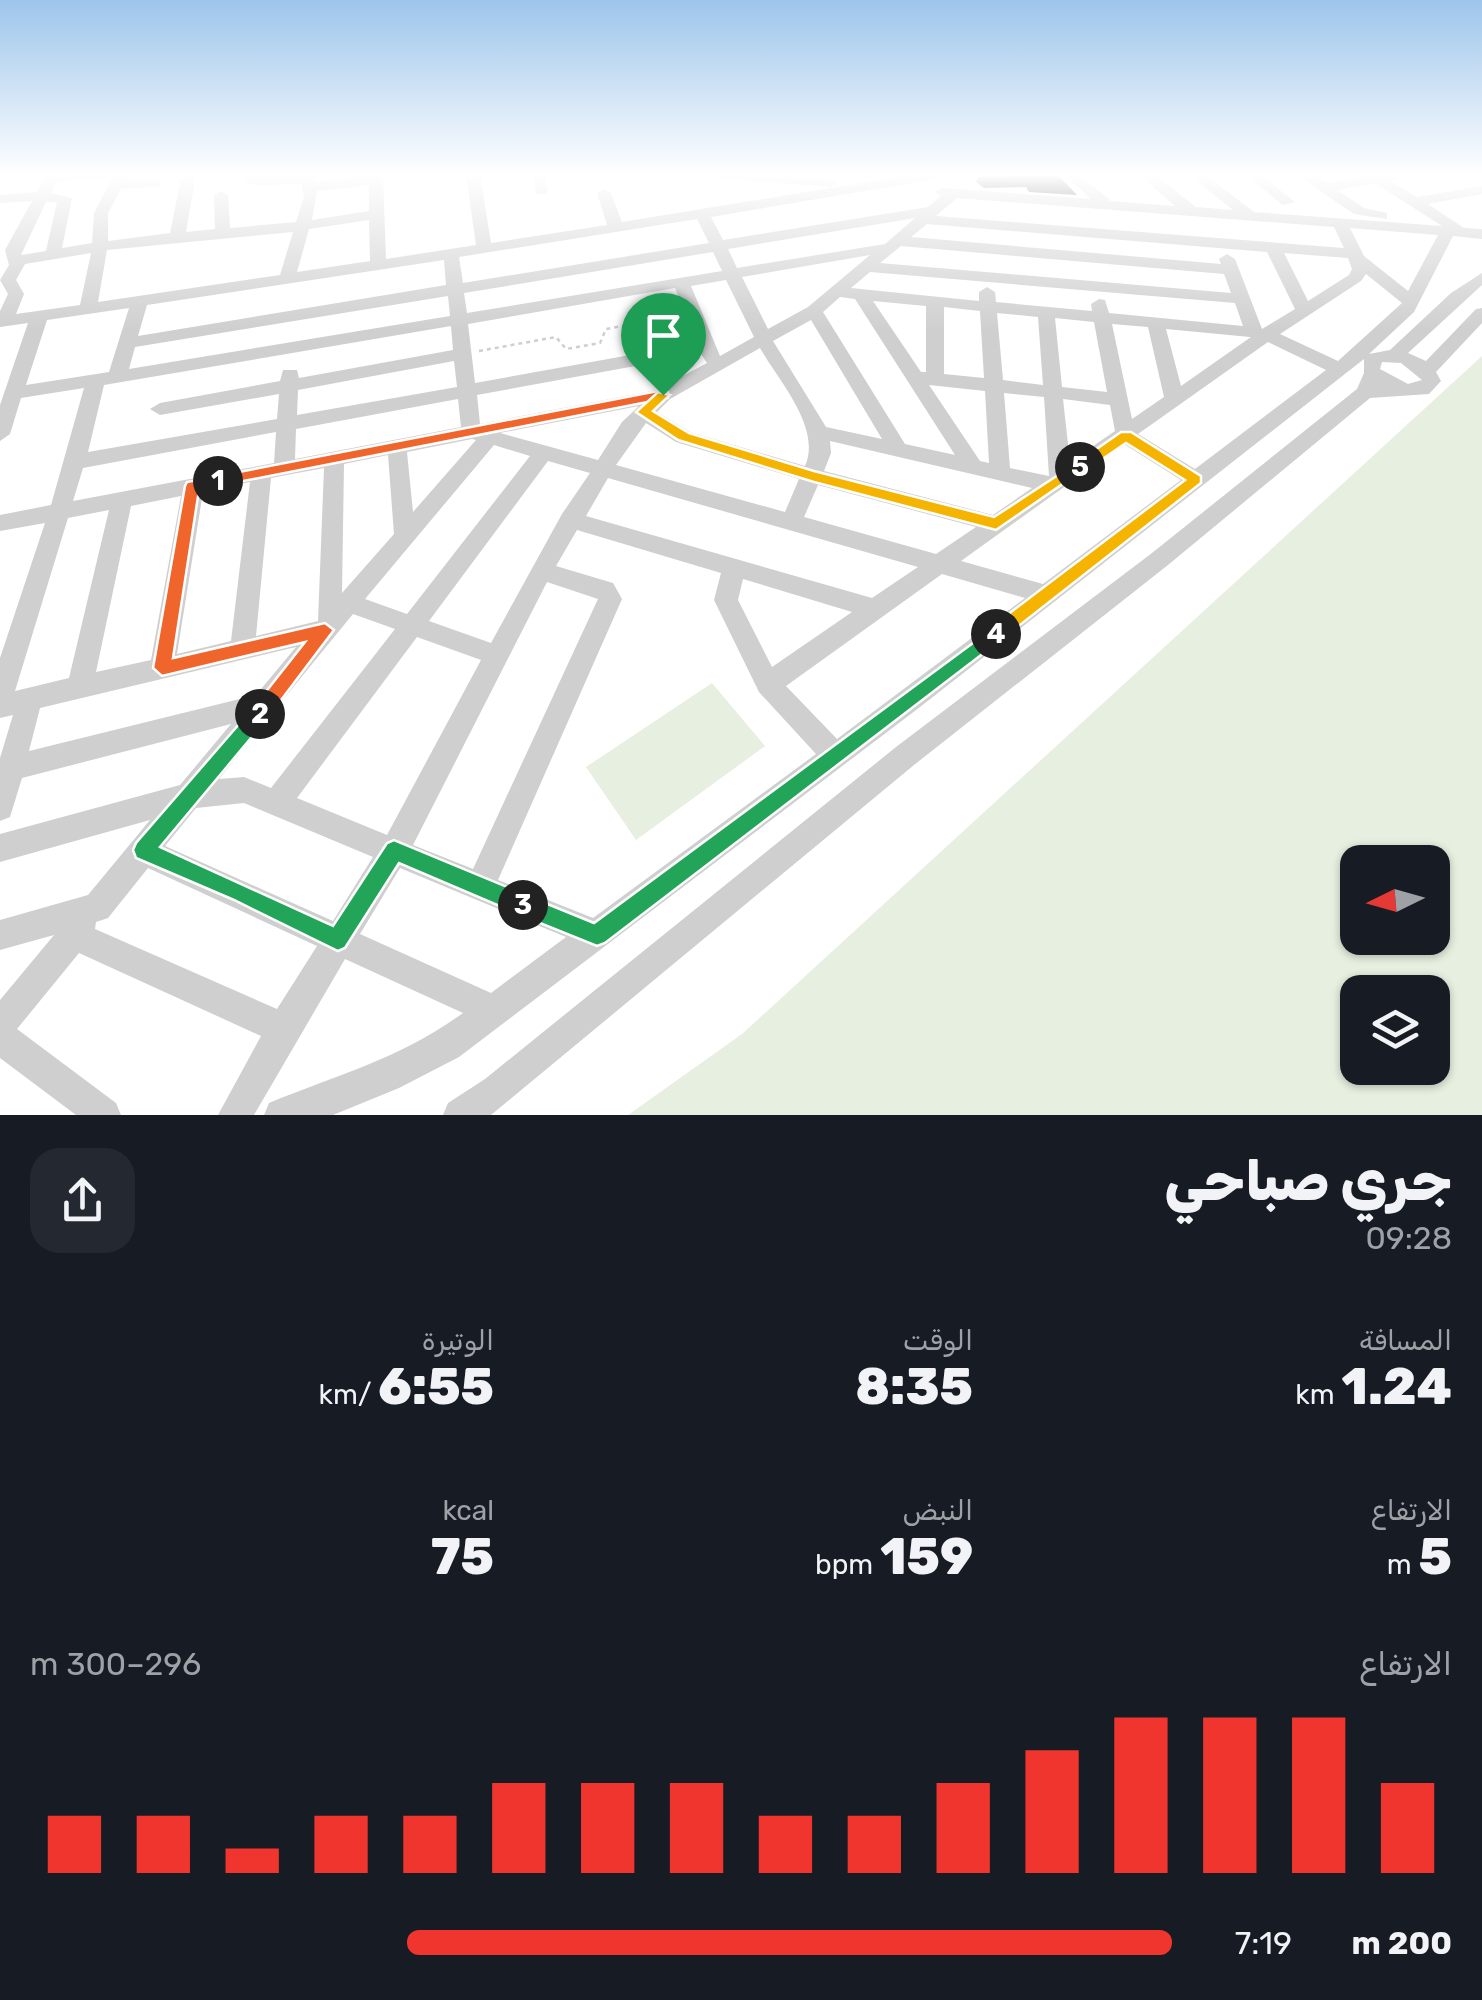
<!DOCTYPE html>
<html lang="ar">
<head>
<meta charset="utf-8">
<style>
	:root { --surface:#171b24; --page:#242831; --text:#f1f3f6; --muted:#9ea1a6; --accent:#ef352e }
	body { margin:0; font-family:Rubik,Cairo,sans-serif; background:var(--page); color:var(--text); direction:rtl; height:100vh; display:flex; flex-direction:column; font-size:38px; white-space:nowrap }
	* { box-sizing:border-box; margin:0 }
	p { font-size:32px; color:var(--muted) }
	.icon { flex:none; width:55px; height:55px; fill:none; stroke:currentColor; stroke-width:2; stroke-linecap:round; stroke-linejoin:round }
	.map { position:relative; height:1115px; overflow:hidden; direction:ltr }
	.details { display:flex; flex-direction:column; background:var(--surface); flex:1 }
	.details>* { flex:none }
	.needle { width:65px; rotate:265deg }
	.tools { position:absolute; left:1340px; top:845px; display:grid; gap:20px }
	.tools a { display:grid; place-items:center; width:110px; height:110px; border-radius:20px; background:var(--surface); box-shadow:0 2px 8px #0004; font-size:50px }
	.pin { position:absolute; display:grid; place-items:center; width:85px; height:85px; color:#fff; margin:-102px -42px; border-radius:50% 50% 50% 0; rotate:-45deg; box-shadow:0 0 10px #0007 }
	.pin .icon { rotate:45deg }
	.km { position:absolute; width:50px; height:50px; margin:-25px; border-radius:50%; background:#222; color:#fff; font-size:28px; line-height:50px; text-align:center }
	.round { display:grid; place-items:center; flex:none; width:105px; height:105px; border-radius:30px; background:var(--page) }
	.summary { display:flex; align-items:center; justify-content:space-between; height:170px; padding:0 30px }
	h1 { font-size:55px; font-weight:800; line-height:75px }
	.stats { display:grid; grid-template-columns:repeat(3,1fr); gap:15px; height:170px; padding:10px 30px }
	.stats div { display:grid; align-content:center }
	.stats b { font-size:50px; font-weight:800 }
	.stats small { font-size:28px; font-weight:400 }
	.stats p { font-size:28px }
	.chart { height:280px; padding:20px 30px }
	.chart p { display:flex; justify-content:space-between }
	.chart svg { width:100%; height:180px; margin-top:10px; stroke:var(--accent); stroke-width:6 }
	ul { padding:0 30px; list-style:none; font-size:32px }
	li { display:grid; grid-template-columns:160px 120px 1fr; align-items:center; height:75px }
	li i { height:25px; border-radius:12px; background:var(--accent) }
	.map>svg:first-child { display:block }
</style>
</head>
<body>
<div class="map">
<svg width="1482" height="1115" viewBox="0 0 1482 1115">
	<rect width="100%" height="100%" fill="#fff"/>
	<g fill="#e7efe0" fill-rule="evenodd">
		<path d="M1482,356v759h-854l114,-81zM1358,862h74v76h-74zM1358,992h74v76h-74z"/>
		<path d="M712,683l53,63 -129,94 -50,-73z"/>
	</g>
	<path fill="#191919" d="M1057,174l20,21 -48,-3 -3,-5 -42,1 -8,-6 2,-5z"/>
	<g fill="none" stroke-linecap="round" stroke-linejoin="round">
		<path stroke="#cfcfcf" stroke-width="2.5" stroke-dasharray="4 4" stroke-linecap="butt" d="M479,351l77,-14 10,12 34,-6 6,-14 69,-13"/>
		<g fill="#cfcfcf" fill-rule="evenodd">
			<path d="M47,174h81l-3,6 36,-1v6l-5,1 -35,3 -13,24v28l62,-8 12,-59h14l-10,58 29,-3 -1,-34 7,-4 7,4 2,33 66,-6 8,-26 -2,-12 -49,1 -7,-4v-7h70v8l67,-8 3,85 90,-14 -10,-71h14l11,69 116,-18 -10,-32 7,-4 7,4 11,29 294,-48h32l-7,4 -230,39 12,23 205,-33 13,-11 -6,-4 7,-4 149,11 -27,-25h15l32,27 64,5 -37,-32h16l42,33 37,3 -45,-36h16l50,38 188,14 -67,-43 -38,7 27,18 23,5v6l-33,-5 -58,-40h16l15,9 49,-9h35l-20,7 26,16 65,-11v8l-54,10 36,24 18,1v10l-29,-3 -39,76 -45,42 21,-4 61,-57 31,-20v12l-74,68 18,8 50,-52 6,-1v15l-46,49 5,9 -12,13 -59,4 -202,167 -254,200 -423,350h-48l5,-12 37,-24 411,-332 256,-194 205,-164 7,-16v-14l-444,348 -461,350 -60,31 -66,27h-69l5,-12c70,-29 131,-44 194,-90l-118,-54 -91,156h-36l43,-79 -182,-83 -62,76 99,74 5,12h-45l-76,-57v-58l54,-65 -54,15v-30l88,-25 62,-75 -150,42v-28l180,-49 51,-61 -209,54 -12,39 -10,4v-63l13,-43 -13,3v-60l45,-135 -45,8v-16l51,-10 33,-117 -63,10 -11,36 -10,7v-36l28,-82 -28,4v-16l8,-17 -8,-14 9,-15 -4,-15 27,-49 -32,2v-8l37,-3zM112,179l-18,34 -2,30 -30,5 10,-50 -21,-5 6,-12zM369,185v26l-57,9 5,-29zM957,198l377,29 10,21 -408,-32zM46,202h11l-11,49 -25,4zM915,218l-30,26 -148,24 -9,-19zM697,219l12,24 -246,40 -4,-26zM369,220l1,41 -73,11 12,-43zM927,224l340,28 28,57 -33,20 -27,-70 -8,-5 -8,5 2,5 -310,-27zM1350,228l88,7 -30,56 -44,-35zM293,232l-13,43 -182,27 9,-52zM901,246l323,28 7,19 -351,-30zM713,252l9,19 -255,42 -3,-20zM91,253l-11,52 -64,9 8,-20 -8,-14 9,-16zM1284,253l64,5 4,11 -3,6 -41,26zM870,255l-62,52 -40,22 -26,-52zM444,260l2,25 -308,51 9,-31zM870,272l365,31 8,23 -134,-13 -4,-13 -6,-1 -8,5 1,7 -96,-9 -1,-10 -8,-5 -8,5v9l-128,-13zM1366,274l36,29 -64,58 -58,-27 81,-53zM726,280l28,57 -34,19 -29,-70zM675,288l22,55 -222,40 -7,-59zM448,296l2,20 -321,53 6,-22zM840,297l15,2 100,156 -50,-11 -82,-132zM873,301l53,5v66h-5zM944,307l36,4 4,67 -40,-4zM129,308l-20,64 -83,13 21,-65zM997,313l41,4 5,68 -40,-5zM1055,318l39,4 13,70 -45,-5zM811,320l71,119 -56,-12 -53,-86zM1112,324l36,3 16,70 -32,22zM451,326l2,24 -154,28 -2,-8h-14l-3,11 -120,22 -10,6 10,6 119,-21 -2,25 -189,33 16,-67zM1166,329l84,8h1l-70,49zM1268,342l58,28 -131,99 -57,-35zM760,348c19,33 62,80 45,118l-115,-34 -33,-20 13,-13zM701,354l6,9 -50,27 -177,34 -3,-29zM454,361l3,26 -160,28 1,-25zM1382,362l19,1 21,17 -14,4 -28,-15zM929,385l56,6 4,72 -9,-2zM1004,393l40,4 5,79 -39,-8zM458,399l3,28 -166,32 1,-30zM1063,399l47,6 5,26 -45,31zM639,406l-17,16 -24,38 -98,-27zM646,423l30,19 123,37 -14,33 -169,-47zM276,432l-2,31 -201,38 10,-33zM472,439l4,1 -63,72 -6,-60zM830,441l202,47 -39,27 -169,-44 7,-18zM1124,444l57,36 -138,104 -82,-23zM494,445l36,11 -123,158 -42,-15zM388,455l6,79 -52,59 2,-129zM548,461l42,12 -28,41 -71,129 -62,-22zM324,468l-6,153 -62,15 15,-158zM608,478l310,89 -46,31 -286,-82zM250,482l-19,159 -54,13 26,-162zM818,485l158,42 -40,27 -132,-37zM181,496l-30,164 -55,12 35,-166zM109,510l-40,168 -54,13 53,-173zM577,530l144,43 -7,27 45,92 57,62 -223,164 -95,-38 124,-281 -9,-16 -57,-17zM942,574l83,24 -188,141 -51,-53zM743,579l109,33 -80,55 -34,-67zM547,582l51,17 -125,270 -60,-24zM353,614l42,15 -124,159 -27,-11 -25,2 53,-66 6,-2 3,-9zM417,637l64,23 -94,175 -90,-37zM296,647l-40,48 -227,56 11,-43zM244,803l129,54 -40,64 -168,-75 31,-38zM148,868l169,78 -40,63 -182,-80 1,-7 12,-4zM400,868l166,69 -75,56 -131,-59z"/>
			<path d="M532,174h14l1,20h-10z"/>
			<path d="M707,174l124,5 7,4 -7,4 -117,-9z"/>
			<path d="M1244,174h16l35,28 -12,3z"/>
		</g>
	</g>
	<linearGradient id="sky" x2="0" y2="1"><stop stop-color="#9dc5eb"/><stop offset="0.53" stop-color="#fff"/><stop offset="1" stop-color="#fff" stop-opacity="0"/></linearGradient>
	<rect width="1482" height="330" fill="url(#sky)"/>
	<path fill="#f0652b" stroke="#fff" stroke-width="2.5" d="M663,390l5,2v6l-450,88 -7,-5 7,-5z"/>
	<path fill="#f0652b" stroke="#fff" stroke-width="2.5" d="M218,476l8,5 -2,4 -25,5 -26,168 152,-35 9,7 -68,90 -6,3 -7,-3v-12l52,-66 -143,34 -9,-8 32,-182 2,-4z"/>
	<path fill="#22a559" stroke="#fff" stroke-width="2.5" d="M260,706l6,2v12l-106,127 173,79 54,-83 7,-3 137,57 3,8 -3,8 -8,3 -124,-53 -54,85 -7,3 -104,-51 -98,-42 -3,-8 3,-7 117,-135z"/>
	<path fill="#22a559" stroke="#fff" stroke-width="2.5" d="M996,626l9,8 -3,5 -397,304 -8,3 -82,-33 -3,-8 3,-8 8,-3 71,29z"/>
	<path fill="#f5b400" stroke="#fff" stroke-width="2.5" d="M1121,432h10l70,44v7l-199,156h-12v-11l195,-148 -59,-37 -41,28h-10v-7z"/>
	<path fill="#f5b400" stroke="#fff" stroke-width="2.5" d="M658,392l12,3 -17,16 36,22 125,38 180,46 81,-53 12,3 -91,63 -182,-48 -136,-42 -42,-28z"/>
</svg>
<div class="tools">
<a><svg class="needle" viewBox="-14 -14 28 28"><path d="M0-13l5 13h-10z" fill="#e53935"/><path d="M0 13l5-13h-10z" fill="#9ea1a6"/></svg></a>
<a><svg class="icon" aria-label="layers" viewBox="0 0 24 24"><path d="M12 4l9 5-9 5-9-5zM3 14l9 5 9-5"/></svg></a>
</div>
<div class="pin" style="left:663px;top:395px;background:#1e9e55"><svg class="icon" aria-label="arrive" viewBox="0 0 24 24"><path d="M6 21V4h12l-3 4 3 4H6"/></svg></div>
<b class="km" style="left:218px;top:481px">1</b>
<b class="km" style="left:260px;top:714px">2</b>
<b class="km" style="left:523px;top:905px">3</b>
<b class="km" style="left:996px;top:634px">4</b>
<b class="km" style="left:1080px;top:467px">5</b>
</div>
<section class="details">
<div class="summary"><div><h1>جري صباحي</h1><p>09:28</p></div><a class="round"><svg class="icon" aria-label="share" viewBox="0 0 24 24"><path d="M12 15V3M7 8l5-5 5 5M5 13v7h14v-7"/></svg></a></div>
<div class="stats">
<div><p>المسافة</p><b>1.24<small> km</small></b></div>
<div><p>الوقت</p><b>8:35</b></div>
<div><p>الوتيرة</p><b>6:55<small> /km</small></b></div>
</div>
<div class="stats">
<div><p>الارتفاع</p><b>5<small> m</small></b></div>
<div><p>النبض</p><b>159<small> bpm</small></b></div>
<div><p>kcal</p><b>75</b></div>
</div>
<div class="chart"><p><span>الارتفاع</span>296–300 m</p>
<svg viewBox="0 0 160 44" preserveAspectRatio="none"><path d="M5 44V30M15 44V30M25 44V38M35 44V30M45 44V30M55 44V22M65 44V22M75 44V22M85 44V30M95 44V30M105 44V22M115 44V14M125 44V6M135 44V6M145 44V6M155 44V22"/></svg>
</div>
<ul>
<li><b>200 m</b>7:19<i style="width:67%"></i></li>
</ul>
</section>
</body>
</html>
